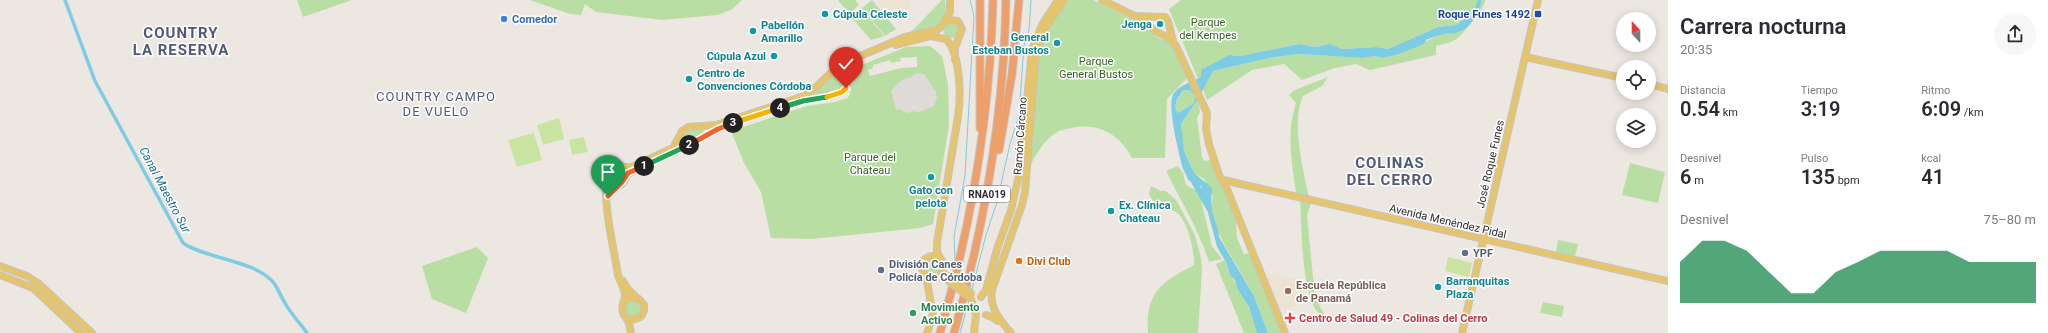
<!DOCTYPE html>
<html lang="es">
<head>
<meta charset="utf-8">
<style>
	:root { --surface:#fff; --page:#f7f7f7; --text:#2b2b33; --muted:#7c7c81; --accent:#0b8043 }
	body { margin:0; font-family:Roboto,sans-serif; background:var(--page); color:var(--text); height:100vh; display:flex; flex-direction:column; font-size:15px; white-space:nowrap }
	* { box-sizing:border-box; margin:0 }
	p { font-size:13px; color:var(--muted) }
	.icon { flex:none; width:22px; height:22px; fill:none; stroke:currentColor; stroke-width:2; stroke-linecap:round; stroke-linejoin:round }
	.map { position:relative; flex:1; overflow:hidden }
	.details { display:flex; flex-direction:column; background:var(--surface); width:380px }
	.details>* { flex:none }
	.needle { width:26px; rotate:339deg }
	.fabs { position:absolute; left:1616px; top:12px; display:grid; gap:8px }
	.fabs a { display:grid; place-items:center; width:40px; height:40px; border-radius:50%; background:var(--surface); box-shadow:0 2px 10px #0003; font-size:20px }
	.pin { position:absolute; display:grid; place-items:center; width:34px; height:34px; color:#fff; margin:-41px -17px; border-radius:50% 50% 50% 0; rotate:-45deg; box-shadow:0 0 4px #0007 }
	.pin .icon { rotate:45deg }
	.km { position:absolute; width:20px; height:20px; margin:-10px; border-radius:50%; background:#222; color:#fff; font-size:11px; line-height:20px; text-align:center }
	.round { display:grid; place-items:center; flex:none; width:42px; height:42px; border-radius:21px; background:var(--page) }
	.overview { display:flex; align-items:center; justify-content:space-between; height:68px; padding:0 12px }
	h1 { font-size:22px; font-weight:600; line-height:30px }
	.metrics { display:grid; grid-template-columns:repeat(3,1fr); gap:6px; height:68px; padding:4px 12px }
	.metrics div { display:grid; align-content:center }
	.metrics b { font-size:20px; font-weight:600 }
	.metrics small { font-size:11px; font-weight:400 }
	.metrics p { font-size:11px }
	.chart { height:112px; padding:8px 12px }
	.chart p { display:flex; justify-content:space-between }
	.chart svg { width:100%; height:72px; margin-top:4px; fill:var(--accent); opacity:.7 }
	main { display:flex; flex:1; min-height:0 }
	.map>svg:first-child { display:block }
</style>
</head>
<body>
<main>
<div class="map">
<svg width="1668" height="333" viewBox="0 0 1668 333">
	<rect width="100%" height="100%" fill="#ede7e1"/>
	<g fill="#ece3d2">
		<path d="M877,0h31l4,9h-28z"/>
		<path d="M1262,272l42,9 2,20 -27,11z"/>
	</g>
	<g fill="#b9dea3" fill-rule="evenodd">
		<path d="M297,0h55l-49,17z"/>
		<path d="M530,0h212l-11,10 -14,5 -55,5 -66,-8 -11,-8 -4,11 -11,-1z"/>
		<path d="M838,0h17l4,5 -10,9z"/>
		<path d="M872,0l24,29 -11,7 -23,-28z"/>
		<path d="M942,0h3l1,11c-4,18 -21,19 -35,21z"/>
		<path d="M1069,0h24l47,23 18,15 13,4 17,35 -21,22 -2,59h-33c-12,-23 -33,-36 -60,-30 -5,1 -13,2 -18,6 -11,8 -19,22 -25,34 4,-52 -2,-131 40,-168z"/>
		<path d="M1181,0h297l-4,10 -17,15 -19,2 -50,22 -12,-2 -34,2 -12,-5 -15,3 -16,-3 -59,12 -11,-1 -31,24 -29,-70z"/>
		<path d="M1481,0h4c0,8 -23,36 -30,40 -6,3 -13,4 -19,6v9l-66,15 -14,-6 -21,4 -33,12 -18,-16 -32,6 -45,30 -4,-11 10,-18 56,-13 30,-4 64,4 11,-2 9,2 13,-3 46,-21 18,-2 18,-18z"/>
		<path d="M861,8l23,28 -13,4 -20,-23z"/>
		<circle cx="951" cy="30" r="8"/>
		<path d="M930,46l12,10 6,28 1,41 -16,99 -13,4 -109,11 -40,-1 -10,-46 -17,-29 -13,-32 76,-25 28,-4 13,-4c6,-11 1,-20 6,-30l52,-21zM900,58l17,-1v10l-16,1 -31,8 -2,-6 5,-2v-3l17,-5 1,3 10,-2z"/>
		<path d="M836,71l5,1 4,5 -1,12 -28,7 -1,-5z"/>
		<path d="M1328,77l-6,9 -19,10c-12,25 0,74 6,101l-13,-4c-4,-32 -10,-59 0,-90l-7,-8 6,-5z"/>
		<path d="M1183,90h7l6,7 -3,7 -15,9 -3,-6 2,-6z"/>
		<path d="M1198,99l2,13 -3,6 5,39 2,4 6,-1 6,16 10,14 10,33 1,15 7,16 8,-1 33,80h-17l-14,-37 -21,-37 -8,1c2,5 3,12 6,16 12,17 21,35 26,57h-13l-28,-69 16,-7c-9,-13 -26,-45 -19,-60l-9,-18 -10,-6 -10,-22 -2,-12 -1,-15z"/>
		<path d="M702,128l2,3 -1,4 -15,7 -5,-1 1,-8 5,-4z"/>
		<path d="M1630,163l35,9 -7,31 -36,-8z"/>
		<path d="M1178,166l5,7 3,12 13,7 13,54 10,13 -13,3c-10,-32 -28,-61 -43,-91z"/>
		<circle cx="613" cy="174" r="7"/>
		<path d="M1151,186l10,5h5l10,9 5,9 14,26 6,23 1,12 -4,63h-50c-3,-40 13,-51 46,-68v-3c0,-13 -7,-43 -18,-50 -13,-8 -17,3 -27,-18z"/>
		<path d="M1300,201l11,2 -4,12 8,83 15,26c-4,-3 -8,-7 -12,-11 -17,-22 -16,-84 -18,-112z"/>
		<path d="M1558,240l20,4 -3,12 -19,-4z"/>
		<path d="M477,247l11,11 -22,55 -34,-14 -10,-33z"/>
		<circle cx="933" cy="267" r="9"/>
		<path d="M636,299l6,7 -2,9 -8,3 -6,-4 -2,-8 3,-4z"/>
		<path d="M1543,302l21,4 -2,11 -22,-4z"/>
	</g>
	<g fill="#c9e4a0">
		<path d="M559,118l5,21 -21,6 -6,-20z"/>
		<path d="M534,133l8,27 -25,7 -9,-27z"/>
		<path d="M584,137l4,15 -16,3 -3,-15z"/>
		<path d="M1448,257l24,6 -3,14 -24,-6z"/>
	</g>
	<path fill="#dddad7" d="M920,73l5,2 11,17 1,6 -3,8 -17,7 -3,-2 -7,2 -8,-4 -3,1 -5,-19 7,-8 8,-5h5l3,-4z"/>
	<path fill="#7ecce4" fill-rule="evenodd" d="M1478,0h3c0,11 -11,28 -22,32 -4,2 -10,1 -15,2 -6,1 -12,4 -18,6l-2,4 -28,11 -13,3 -9,-2 -11,2 -64,-4 -30,4 -56,13 -15,28 -17,25 3,27 10,22 18,15c0,6 -1,11 -1,15 0,12 8,23 8,34l35,59 14,37h-11l-8,-26 -12,-19 -2,-8 -5,-5 -4,-13 -9,-15 -16,-61 -13,-6c-1,-6 -5,-9 -6,-14 -3,-13 -16,-63 -8,-73 6,-8 18,-11 27,-16v-7l28,-15 11,1 59,-12 16,3 15,-3 12,5 34,-2 12,2 50,-22 19,-2 17,-15zM1183,90h7l6,7 -3,7 -15,9 -3,-6 2,-7z"/>
	<g fill="none" stroke-linecap="round" stroke-linejoin="round">
		<g stroke="#7ecce4" stroke-width="1">
			<path d="M952,274l3,-13 -1,-24 11,-62 9,-159 -4,-16"/>
			<path d="M972,290l14,-55 11,-33 13,-58 9,-29 5,-70 5,-15 2,-30"/>
			<path d="M936,333l13,-48"/>
			<path d="M960,333l9,-32"/>
		</g>
		<path stroke="#7ecce4" stroke-width="3.5" d="M65,0l30,81 88,162c23,16 71,17 90,39 5,6 8,15 12,21 6,11 15,20 22,30"/>
		<path stroke="#7ecce4" stroke-width="6" d="M1192,178l17,30"/>
		<g stroke="#c4c4c4" stroke-width="8">
			<g id="major">
				<path d="M1102,0l39,19 14,12 14,7 7,8 31,67 -1,16 3,15 10,31 8,14 58,144"/>
				<path d="M1136,16l29,1 3,4 5,20"/>
				<path d="M945,21l5,-9v-12"/>
				<path d="M896,45l35,-9 14,3"/>
				<path d="M1525,57l98,21"/>
				<path d="M1649,84l19,5"/>
				<path d="M798,102l44,-10 5,-7v-17l10,-6"/>
				<path d="M666,156l61,-31"/>
				<circle cx="614" cy="175" r="12"/>
				<path d="M622,167h10l41,-19 9,-17 6,-4 28,-2 88,-29 9,-6 26,-25 66,-28 32,-7 11,-10 10,1 4,8 -7,19v12"/>
				<path d="M625,176l12,-7"/>
				<path d="M1223,180l445,101"/>
				<path d="M606,183c-1,30 7,62 12,92 2,6 6,13 7,20 0,6 -5,12 -2,18 2,5 7,8 12,6 7,-1 10,-7 9,-14l-5,-6 -10,-1 -6,6"/>
				<circle cx="933" cy="267" r="11"/>
				<path d="M941,259l-4,-7v-9l21,-126c3,-21 3,-60 -11,-77"/>
				<path d="M0,266l27,10 11,7 54,50"/>
				<path d="M0,275l33,13 48,45"/>
				<path d="M926,275l7,41 -6,17"/>
				<path d="M623,281l5,8 9,9"/>
				<path d="M981,297l5,-7 11,-41 14,-39 9,-39 12,-121 10,-25 16,-25"/>
				<path d="M971,299l5,16 -2,18"/>
				<path d="M986,315l6,2 6,4"/>
				<path d="M626,317l3,6 2,10"/>
				<path d="M1011,333c-11,-13 -22,-25 -19,-43l30,-85 3,-13 11,-138 10,-27 18,-27"/>
				<path d="M1462,333l76,-333"/>
			</g>
		</g>
		<g stroke="#c4c4c4" stroke-width="9">
			<g id="highway">
				<path d="M980,0v128"/>
				<path d="M999,150l13,-76 7,-74"/>
				<path d="M940,333c32,-109 50,-219 53,-333"/>
				<path d="M954,333c31,-109 50,-220 52,-333"/>
			</g>
		</g>
		<use href="#major" stroke="#e4c56e" stroke-width="6"/>
		<use href="#highway" stroke="#ef9f69" stroke-width="7"/>
		<g stroke="#c4c4c4" stroke-width="8" stroke-linecap="butt">
			<g id="major-bridge">
				<path d="M949,275l23,19"/>
				<path d="M946,279l25,20"/>
			</g>
		</g>
		<use href="#major-bridge" stroke="#e4c56e" stroke-width="6"/>
	</g>
	<g fill="none" stroke-linecap="round" stroke-linejoin="round">
		<g stroke="#fff" stroke-width="8">
			<path id="split-1" d="M608,196l14,-14 6,-9 16,-7"/>
		</g>
		<g stroke="#fff" stroke-width="8">
			<path id="split-2" d="M644,166l45,-21"/>
		</g>
		<g stroke="#fff" stroke-width="8">
			<path id="split-3" d="M689,145l29,-16 15,-6"/>
		</g>
		<g stroke="#fff" stroke-width="8">
			<path id="split-4" d="M733,123l47,-15"/>
		</g>
		<g stroke="#fff" stroke-width="8">
			<path id="split-5" d="M780,108l23,-7 24,-4"/>
		</g>
		<g stroke="#fff" stroke-width="8">
			<path id="split-6" d="M827,97l15,-5 4,-4"/>
		</g>
		<use href="#split-1" stroke="#f0652b" stroke-width="5"/>
		<use href="#split-2" stroke="#22a559" stroke-width="5"/>
		<use href="#split-3" stroke="#f0652b" stroke-width="5"/>
		<use href="#split-4" stroke="#f5b400" stroke-width="5"/>
		<use href="#split-5" stroke="#22a559" stroke-width="5"/>
		<use href="#split-6" stroke="#f5b400" stroke-width="5"/>
	</g>
	<g fill="#0f9aa8" stroke="#fff" stroke-width="1.5">
		<circle cx="825" cy="14" r="4"/>
		<circle cx="1160" cy="24" r="4"/>
		<circle cx="753" cy="31" r="4"/>
		<circle cx="1057" cy="43" r="4"/>
		<circle cx="774" cy="56" r="4"/>
		<circle cx="689" cy="79" r="4"/>
		<circle cx="931" cy="177" r="4"/>
		<circle cx="1111" cy="211" r="4"/>
		<circle cx="1438" cy="287" r="4"/>
	</g>
	<rect fill="#1a4fb4" stroke="#fff" stroke-width="1.5" x="1534" y="10" width="8" height="8" rx="2"/>
	<circle fill="#3f7fe0" stroke="#fff" stroke-width="1.5" cx="504" cy="19" r="4"/>
	<g fill="#5c6f8a" stroke="#fff" stroke-width="1.5">
		<circle cx="1465" cy="253" r="4"/>
		<circle cx="881" cy="270" r="4"/>
	</g>
	<circle fill="#e8710a" stroke="#fff" stroke-width="1.5" cx="1019" cy="261" r="4"/>
	<circle fill="#8d6e63" stroke="#fff" stroke-width="1.5" cx="1288" cy="291" r="4"/>
	<circle fill="#2e9e5b" stroke="#fff" stroke-width="1.5" cx="913" cy="313" r="4"/>
	<path fill="#e0444e" stroke="#fff" stroke-width="1.5" d="M1288 312h4v4h4v4h-4v4h-4v-4h-4v-4h4z"/>
	<g text-anchor="middle" stroke-width="3" stroke-linejoin="round" paint-order="stroke">
		<rect fill="#fff" stroke="#6c6c6c" stroke-width="1" x="964" y="186" width="46" height="16" rx="3"/>
		<g font-size="10" font-weight="bold" fill="#2d2d2d">
			<text x="987" y="198">RNA019</text>
		</g>
		<g font-size="11" font-weight="bold" fill="#0d838f" stroke="#fff" text-anchor="start">
			<text x="833" y="18">Cúpula Celeste</text>
			<text x="1152" y="28" text-anchor="end">Jenga</text>
			<text x="761" y="29">Pabellón<tspan x="761" dy="13">Amarillo</tspan></text>
			<text x="1049" y="41" text-anchor="end">General<tspan x="1049" dy="13">Esteban Bustos</tspan></text>
			<text x="766" y="60" text-anchor="end">Cúpula Azul</text>
			<text x="697" y="77">Centro de<tspan x="697" dy="13">Convenciones Córdoba</tspan></text>
			<text x="931" y="194" text-anchor="middle">Gato con<tspan x="931" dy="13">pelota</tspan></text>
			<text x="1119" y="209">Ex. Clínica<tspan x="1119" dy="13">Chateau</tspan></text>
			<text x="1446" y="285">Barranquitas<tspan x="1446" dy="13">Plaza</tspan></text>
		</g>
		<g font-size="11" font-weight="bold" fill="#164399" stroke="#fff" text-anchor="end">
			<text x="1530" y="18">Roque Funes 1492</text>
		</g>
		<g font-size="11" font-weight="bold" fill="#366cbe" stroke="#fff" text-anchor="start">
			<text x="512" y="23">Comedor</text>
		</g>
		<g font-size="11" fill="#326422" stroke="#fff">
			<text x="1208" y="26">Parque<tspan x="1208" dy="13">del Kempes</tspan></text>
			<text x="1096" y="65">Parque<tspan x="1096" dy="13">General Bustos</tspan></text>
			<text x="870" y="161">Parque del<tspan x="870" dy="13">Chateau</tspan></text>
		</g>
		<g font-size="11" fill="#2d2d2d" stroke="#fff">
			<text transform="translate(1020 136) rotate(-86)" y="4">Ramón Cárcano</text>
			<text transform="translate(1490 164) rotate(-77)" y="4">José Roque Funes</text>
			<text transform="translate(1448 221) rotate(13)" y="4">Avenida Menéndez Pidal</text>
		</g>
		<g font-size="11" font-weight="bold" fill="#4e5e75" stroke="#fff" text-anchor="start">
			<text x="1473" y="257">YPF</text>
			<text x="889" y="268">División Canes<tspan x="889" dy="13">Policía de Córdoba</tspan></text>
		</g>
		<g font-size="11" font-weight="bold" fill="#c56008" stroke="#fff" text-anchor="start">
			<text x="1027" y="265">Divi Club</text>
		</g>
		<g font-size="11" font-weight="bold" fill="#785e54" stroke="#fff" text-anchor="start">
			<text x="1296" y="289">Escuela República<tspan x="1296" dy="13">de Panamá</tspan></text>
		</g>
		<g font-size="11" font-weight="bold" fill="#27864d" stroke="#fff" text-anchor="start">
			<text x="921" y="311">Movimiento<tspan x="921" dy="13">Activo</tspan></text>
		</g>
		<g font-size="11" font-weight="bold" fill="#be3a42" stroke="#fff" text-anchor="start">
			<text x="1299" y="322">Centro de Salud 49 - Colinas del Cerro</text>
		</g>
		<g font-size="12" font-style="italic" fill="#1b6d93" stroke="#fff">
			<text transform="translate(165 190) rotate(62)" y="4">Canal Maestro Sur</text>
		</g>
		<g font-size="13" letter-spacing="1" fill="#51597a" stroke="#fff">
			<text x="436" y="101">COUNTRY CAMPO<tspan x="436" dy="15">DE VUELO</tspan></text>
		</g>
		<g font-size="15" font-weight="bold" letter-spacing="1" fill="#51597a" stroke="#fff">
			<text x="181" y="38">COUNTRY<tspan x="181" dy="17">LA RESERVA</tspan></text>
			<text x="1390" y="168">COLINAS<tspan x="1390" dy="17">DEL CERRO</tspan></text>
		</g>
	</g>
</svg>
<div class="fabs">
<a><svg class="needle" viewBox="-14 -14 28 28"><path d="M0-13l5 13h-10z" fill="#e53935"/><path d="M0 13l5-13h-10z" fill="#7c7c81"/></svg></a>
<a><svg class="icon" aria-label="locate" viewBox="0 0 24 24"><circle cx="12" cy="12" r="6"/><path d="M12 2v4M12 18v4M2 12h4M18 12h4"/></svg></a>
<a><svg class="icon" aria-label="layers" viewBox="0 0 24 24"><path d="M12 4l9 5-9 5-9-5zM3 14l9 5 9-5"/></svg></a>
</div>
<div class="pin" style="left:608px;top:196px;background:#1e9e55"><svg class="icon" aria-label="arrive" viewBox="0 0 24 24"><path d="M6 21V4h12l-3 4 3 4H6"/></svg></div>
<div class="pin" style="left:846px;top:88px;background:#d93025"><svg class="icon" aria-label="check" viewBox="0 0 24 24"><path d="M5 12l5 5 9-10"/></svg></div>
<b class="km" style="left:644px;top:166px">1</b>
<b class="km" style="left:689px;top:145px">2</b>
<b class="km" style="left:733px;top:123px">3</b>
<b class="km" style="left:780px;top:108px">4</b>
</div>
<section class="details">
<div class="overview"><div><h1>Carrera nocturna</h1><p>20:35</p></div><a class="round"><svg class="icon" aria-label="share" viewBox="0 0 24 24"><path d="M12 15V3M7 8l5-5 5 5M5 13v7h14v-7"/></svg></a></div>
<div class="metrics">
<div><p>Distancia</p><b>0.54<small> km</small></b></div>
<div><p>Tiempo</p><b>3:19</b></div>
<div><p>Ritmo</p><b>6:09<small> /km</small></b></div>
</div>
<div class="metrics">
<div><p>Desnivel</p><b>6<small> m</small></b></div>
<div><p>Pulso</p><b>135<small> bpm</small></b></div>
<div><p>kcal</p><b>41</b></div>
</div>
<div class="chart"><p><span>Desnivel</span>75–80 m</p>
<svg viewBox="0 0 160 44" preserveAspectRatio="none"><path d="M0 44V19L10 6L20 6L30 12L40 25L50 38L60 38L70 25L80 19L90 12L100 12L110 12L120 12L130 19L140 19L150 19L160 19V44z"/></svg>
</div>
</section>
</main>
</body>
</html>
